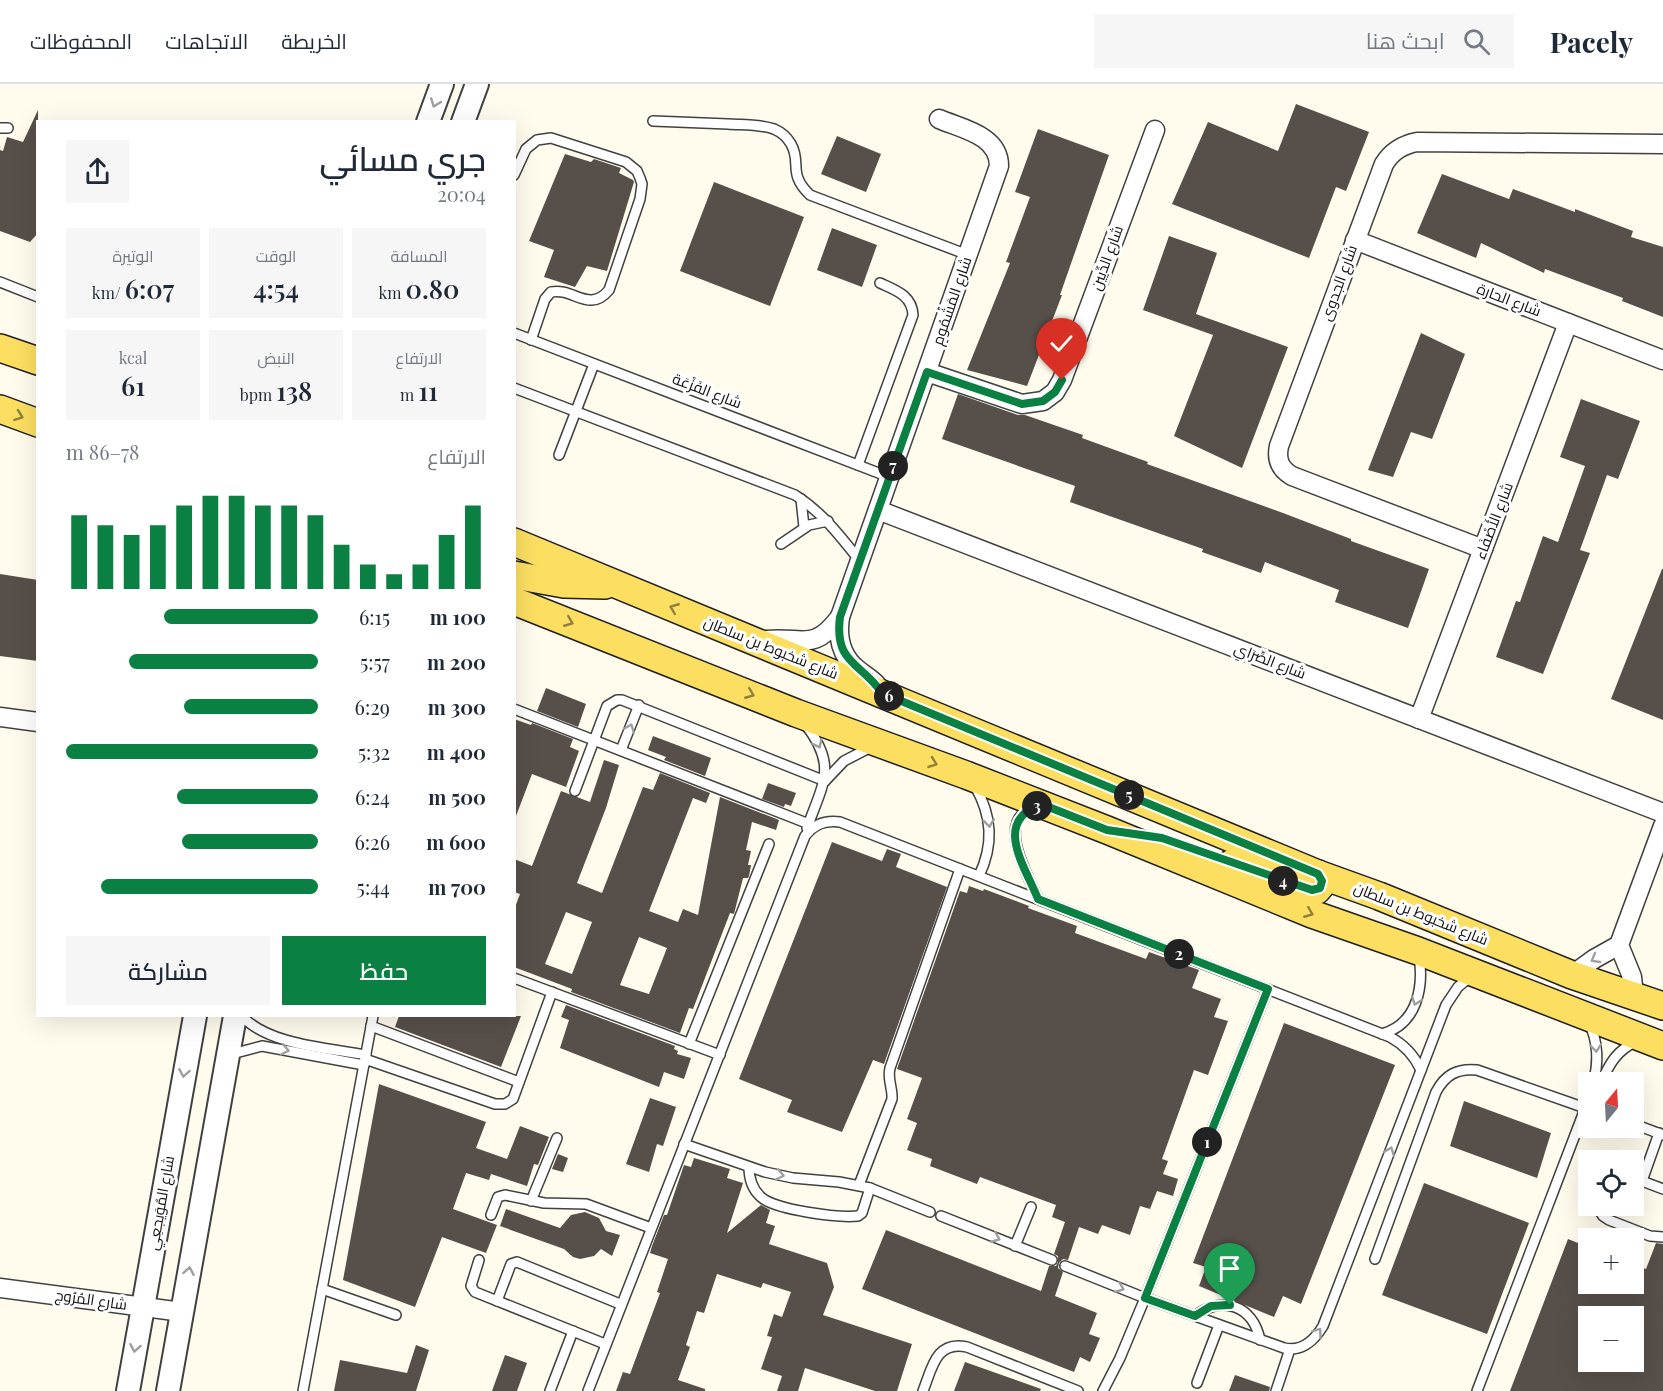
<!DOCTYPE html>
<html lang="ar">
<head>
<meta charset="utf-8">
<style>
	:root { --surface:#fff; --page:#f6f6f7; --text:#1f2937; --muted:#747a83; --line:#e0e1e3; --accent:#0b8043 }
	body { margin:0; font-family:"Playfair Display",Cairo,serif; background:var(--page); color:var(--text); direction:rtl; height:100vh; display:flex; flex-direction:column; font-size:22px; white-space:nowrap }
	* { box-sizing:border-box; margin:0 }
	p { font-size:20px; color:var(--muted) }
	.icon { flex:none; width:33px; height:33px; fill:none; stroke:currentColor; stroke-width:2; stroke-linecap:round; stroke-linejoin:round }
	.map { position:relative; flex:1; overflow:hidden; direction:ltr }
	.drawer { position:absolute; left:36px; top:36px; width:480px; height:897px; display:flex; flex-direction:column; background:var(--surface); border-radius:0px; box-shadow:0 6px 24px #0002; direction:rtl }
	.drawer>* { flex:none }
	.needle { width:39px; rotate:18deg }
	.tools { position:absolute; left:1578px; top:988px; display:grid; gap:12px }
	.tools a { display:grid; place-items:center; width:66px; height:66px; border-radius:0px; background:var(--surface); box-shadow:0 6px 24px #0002; font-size:30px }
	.pin { position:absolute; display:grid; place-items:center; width:51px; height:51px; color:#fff; margin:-62px -26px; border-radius:50% 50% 50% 0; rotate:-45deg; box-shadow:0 0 6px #0007 }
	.pin .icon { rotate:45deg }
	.km { position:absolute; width:30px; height:30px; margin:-15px; border-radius:50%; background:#222; color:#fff; font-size:16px; line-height:30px; text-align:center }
	.round { display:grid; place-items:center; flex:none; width:63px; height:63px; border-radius:0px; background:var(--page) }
	.overview { display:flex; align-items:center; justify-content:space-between; height:102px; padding:0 30px }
	h1 { font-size:33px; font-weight:600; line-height:45px }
	.metrics { display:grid; grid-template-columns:repeat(3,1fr); gap:9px; height:102px; padding:6px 30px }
	.metrics div { display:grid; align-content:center; border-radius:0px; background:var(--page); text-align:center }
	.metrics b { font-size:26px; font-weight:600 }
	.metrics small { font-size:16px; font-weight:400 }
	.metrics p { font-size:16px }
	.chart { height:168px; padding:12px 30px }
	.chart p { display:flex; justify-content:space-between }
	.chart svg { width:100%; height:108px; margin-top:6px; stroke:var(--accent); stroke-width:6 }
	.button { display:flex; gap:12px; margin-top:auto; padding:12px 30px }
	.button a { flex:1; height:69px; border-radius:0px; background:var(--accent); color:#fff; font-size:24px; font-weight:600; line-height:69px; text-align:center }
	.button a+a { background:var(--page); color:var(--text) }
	ul { padding:0 30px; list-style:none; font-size:20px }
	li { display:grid; grid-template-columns:96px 72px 1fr; align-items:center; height:45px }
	li i { height:15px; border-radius:8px; background:var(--accent) }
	header { display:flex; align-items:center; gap:36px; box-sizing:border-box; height:84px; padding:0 30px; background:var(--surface); border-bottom:2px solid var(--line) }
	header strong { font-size:28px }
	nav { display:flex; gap:33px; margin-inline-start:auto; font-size:21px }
	.search { width:420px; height:54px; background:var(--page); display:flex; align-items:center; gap:15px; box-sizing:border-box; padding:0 21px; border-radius:0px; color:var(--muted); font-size:22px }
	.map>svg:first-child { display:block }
</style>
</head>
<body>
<header>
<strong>Pacely</strong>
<div class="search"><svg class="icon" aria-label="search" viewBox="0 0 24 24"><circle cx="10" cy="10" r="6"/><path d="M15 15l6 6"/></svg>ابحث هنا</div>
<nav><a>الخريطة</a><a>الاتجاهات</a><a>المحفوظات</a></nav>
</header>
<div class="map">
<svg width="1663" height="1307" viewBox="0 0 1663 1307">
	<rect width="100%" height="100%" fill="#fffcee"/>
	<g fill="#574f4a" fill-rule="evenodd">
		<path d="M1296,20l73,28 -23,59 -10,-4 -27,71 -137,-54 36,-82 70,29z"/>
		<path d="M38,26v123l-8,9 -30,-11v-81l3,1 4,-14 16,5z"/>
		<path d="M1038,45l71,26 -49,140h2l-35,91 -60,-16 43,-107 -4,-1 24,-65 -15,-5z"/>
		<path d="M837,52l44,18 -15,38 -45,-18z"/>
		<path d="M565,70l26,8 3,-3 27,9 -2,5 14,7 1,2 -27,89 -20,-5 -12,21 -31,-10 10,-27 -25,-9z"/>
		<path d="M1442,90l67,25 4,-10 62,23v-3l58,22 -2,6 32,10v70l-41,-16 1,-3 -78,-29 -1,4 -63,-30 -5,15 -59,-25z"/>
		<path d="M714,98l90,35 -34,89 -90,-35z"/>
		<path d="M832,144l45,17 -15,42 -45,-17z"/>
		<path d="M1169,152l48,17 -21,61 92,33 -46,121 -68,-32 39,-101 -70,-25z"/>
		<path d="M1421,249l44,21 -33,85 -21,-7 -18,45 -25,-7z"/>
		<path d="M958,310l60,21h7l58,20 -1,3 66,24 -1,2 136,49 68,26v2l78,28 -21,59 -73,-26 4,-12 -74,-28 -4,11 -59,-21 1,-3 -133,-47 5,-16 -133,-47z"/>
		<path d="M1581,315l59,22 -22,58 -11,-4 -27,75 10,3 -47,121 -47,-17 20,-56 4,1 23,-66 15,6 27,-76 -25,-9z"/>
		<path d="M1662,485h1v151l-52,-21z"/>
		<path d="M0,490l38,6v81l-38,-5z"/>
		<path d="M546,604l40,16 -8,23 -41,-16z"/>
		<path d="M514,635l17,6 1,-2 41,16 -3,8 9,4 -13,36 -34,-13 -16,42z"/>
		<path d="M653,652l58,22 -6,18 -41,-16 2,-3 -18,-7z"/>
		<path d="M604,676l15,5 -13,43 -29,75 25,10 41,-106 10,3 7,-17 50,20 -4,10 -13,-5 -44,113 29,11 5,-13 15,6 22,-118 59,23 -3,10 -24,-8 -6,28 5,1 -3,14h3l-2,11 -1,2h-5l-9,36 -4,-1 -37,96 -4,-1 -9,25 -109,-41 1,-3 -58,-22v-57l6,-16 -6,-2v-33l18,7 29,-75 29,11zM566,828l26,10 -20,52 -27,-10zM639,853l28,11 -18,46 -29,-9z"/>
		<path d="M768,699l28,10 -5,13 -6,-2 -1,3 -22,-8z"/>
		<path d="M832,758l50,19 5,-12 14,5 -5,13 51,20 -63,177 -11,-4 -31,72 -55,-20 5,-12 -53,-21z"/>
		<path d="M969,802l14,5 1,-2 45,17 -1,2 49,18 -2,7 71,26 3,-7 50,18 -7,18 29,11 -7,18 14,4 -20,54 -14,-5 -32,89 6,2 -5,13 15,5 -5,17 -16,-5 -7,18 -10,-3 -10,29 -28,-10 -4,9 -19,-7 -11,33 -5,-1 -4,4 -1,5 5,4 -8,24 42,17 -8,21 11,4 -10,24 -10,-5 -6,15 -212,-83 24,-59 155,61 8,-25h7l2,-4v-6l-4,-2 11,-32 -13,-5 4,-12 -76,-28 -3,7 -47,-18 2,-7 -25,-9 10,-27 -10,-4 15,-41 -25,-9 63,-178 7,2z"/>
		<path d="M566,921l109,41 -1,3 4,2 -1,3 14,4 -7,21 -20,-7 -5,15 -99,-39 9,-28 -8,-3z"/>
		<path d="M399,932h122l-20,51 -106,-40z"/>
		<path d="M1284,939l111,42 -94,239 -18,-8 -9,21 -75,-31 7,-19 -13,-4z"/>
		<path d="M379,1000l107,38 -10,26 31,11 13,-33 29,11 -11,28 -4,-1 -7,22 -36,-12 -2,6 -23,-7 -13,36 44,16 -11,28 -44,-16 -27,70 -72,-27z"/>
		<path d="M650,1014l26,9 -13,39 -6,-2 -8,28 -23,-8z"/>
		<path d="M1464,1017l87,32 -14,45 -87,-32z"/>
		<path d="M558,1070l10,4 -5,14 -11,-3z"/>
		<path d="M694,1074l36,11 -3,9 16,5 -16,50 34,-28 9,5 -4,13 9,3 -6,18 58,19 7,24 -11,28 89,29 -15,47h-22l-70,-23 -7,23h-21l5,-15 -21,-7 11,-32 -5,-1 7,-22 8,3 9,-25 -28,-9 -2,5 -44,-14 -13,39 -7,-2 -11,34 4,2 -12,33 27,9v2h-89l7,-19 7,2 30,-81 -3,-1 11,-33 -18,-6 2,-7 12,-31h3l17,-50 7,2z"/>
		<path d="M1424,1099l105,40 -42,111 -105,-39z"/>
		<path d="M506,1125l54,19 11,-13 14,-3 14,6 7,13 14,4 -8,21 -11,-7 -7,7 -14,3 -7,-2 -9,-8 -64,-23z"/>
		<path d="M1568,1155l20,8v37h46v-19l12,4 10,-26 7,1v147h-153zM1588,1233h46v45h-46z"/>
		<path d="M416,1261l13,5 -13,41h-82l6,-31 67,13z"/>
		<path d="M505,1271l22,8 -10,28h-25z"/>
		<path d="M965,1278l76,27 -1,2h-86z"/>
		<path d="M1235,1291l35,12 -1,4h-40z"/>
	</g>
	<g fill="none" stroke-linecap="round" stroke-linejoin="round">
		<g stroke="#414141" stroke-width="12">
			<g id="service">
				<path d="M653,37c25,1 50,2 75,3 15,1 32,0 46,5 7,3 13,8 17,15 11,19 -4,29 19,51l158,60"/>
				<path d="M0,44h8"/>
				<path d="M514,91l12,-26 11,-9 14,-2 75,24 11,9 3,7 2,6 -2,15 -31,91c-20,24 -36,-3 -58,2l-6,7 -14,41"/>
				<path d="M0,198l38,15"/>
				<path d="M514,249l375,144"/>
				<path d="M514,304l281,107c27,17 45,41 65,66"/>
				<path d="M559,371l35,-91"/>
				<path d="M858,381l55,-150c-1,-20 -18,-25 -33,-32"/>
				<path d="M801,415l3,28"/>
				<path d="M781,460l28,-19 19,-4"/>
				<path d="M514,625l295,115"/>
				<path d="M805,640c33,42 18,59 2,104"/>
				<path d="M621,666l18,-45"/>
				<path d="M825,697l19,-20 27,-14"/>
				<path d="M975,702c17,30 19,58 4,90"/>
				<path d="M575,707l32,-85 10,-6h5l203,81"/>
				<path d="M1033,723c-38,16 -5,67 5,92"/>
				<path d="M514,894l206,77"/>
				<path d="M242,932c26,29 87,32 124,39"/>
				<path d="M1589,939c9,18 10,40 4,60"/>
				<path d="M371,942l148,56"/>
				<path d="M1382,950c35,-10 42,-46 37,-78"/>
				<path d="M689,960l80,-200"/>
				<path d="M228,971l34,-9 102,19"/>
				<path d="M365,975l130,45h10l8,-5 39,-107"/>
				<path d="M1601,999c8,-19 16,-33 36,-42"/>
				<path d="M1634,1040l29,11"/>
				<path d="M684,1060l81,28 28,6 46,4 31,6 60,24"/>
				<path d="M749,1083c0,11 3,22 12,30 14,13 77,21 97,19l4,-3 8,-25"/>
				<path d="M1634,1094l29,11"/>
				<path d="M1642,1097l17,-48"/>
				<path d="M859,1101l33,-86c1,-11 -5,-19 -2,-31l70,-199"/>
				<path d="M531,1117l26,-63"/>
				<path d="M1596,1122l7,10 6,4 41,16 13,1"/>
				<path d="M491,1131l7,-18 7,-2 39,8 42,1 65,24"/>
				<path d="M941,1132l111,44"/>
				<path d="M1015,1162l16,-39"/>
				<path d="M1375,1175l61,-167c9,-17 21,-24 41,-22l111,39"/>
				<path d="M479,1176l-8,26 4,6 130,52"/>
				<path d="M1065,1182l80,32 139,50c17,4 30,-7 39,-22l123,-321 12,-18 12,-10"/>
				<path d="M322,1205l74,26"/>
				<path d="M497,1217l14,-37 6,-2 103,42"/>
				<path d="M1195,1232c27,-21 58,-11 65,24"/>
				<path d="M1197,1299l22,-58"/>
				<path d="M303,1307l70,-375"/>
				<path d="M550,1307l23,-60"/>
				<path d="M588,1307l217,-555c9,-12 20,-16 35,-14l550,215c15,8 24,18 31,33"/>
				<path d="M923,1307c9,-23 13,-51 44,-44l111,44"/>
				<path d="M1103,1307l17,-33 25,-60 123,-309"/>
				<path d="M1276,1307l14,-42"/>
				<path d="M1477,1307l111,-290"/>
			</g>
		</g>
		<g stroke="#414141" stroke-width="21">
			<g id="minor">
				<path d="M1355,156l308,120"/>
				<path d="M927,288l95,32 21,-3 12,-9 7,-12 93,-250"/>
				<path d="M878,426l785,303"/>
				<path d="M1483,465l-191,-73c-12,-7 -16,-16 -13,-30l105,-282c8,-13 18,-19 33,-22l246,2"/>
				<path d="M767,556c35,-4 46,13 73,-23"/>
				<path d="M876,600c-6,-6 -13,-10 -19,-15 -16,-13 -20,-33 -17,-52l159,-451c0,-31 -37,-37 -60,-47"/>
				<path d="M0,633l38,5"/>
				<path d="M1419,635l149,-396"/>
				<path d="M1572,891l22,-16 25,-14"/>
				<path d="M1634,911l-2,-18 -13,-32 44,-119"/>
				<path d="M0,1204l182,24"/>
			</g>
		</g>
		<g stroke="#414141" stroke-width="26">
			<g id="tertiary">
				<path d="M428,38l14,-38"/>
				<path d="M463,38l14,-38"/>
				<path d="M128,1307l67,-375"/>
				<path d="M168,1307l67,-375"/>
			</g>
		</g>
		<g stroke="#1f1f1f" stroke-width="30">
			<g id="primary">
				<path d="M0,264l38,13"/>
				<path d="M0,325l38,14"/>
				<path d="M514,458l804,332 61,22 193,79 91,31"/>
				<path d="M514,491l50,9 41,1"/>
				<path d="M514,517l282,112 170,62 141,55 205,84 106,37 245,95"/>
				<path d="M1232,779l80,27h5l5,-6 -4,-10"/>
			</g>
		</g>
		<use href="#service" stroke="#fff" stroke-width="9"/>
		<use href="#minor" stroke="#fff" stroke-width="18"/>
		<use href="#tertiary" stroke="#fff" stroke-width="22"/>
		<use href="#primary" stroke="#fcde61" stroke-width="27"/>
	</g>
	<defs><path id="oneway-chevron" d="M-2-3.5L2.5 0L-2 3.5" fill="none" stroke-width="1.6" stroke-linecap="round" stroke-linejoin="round" transform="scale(1.5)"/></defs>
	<g stroke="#9f9f9f">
		<use href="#oneway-chevron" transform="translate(435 19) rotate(111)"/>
		<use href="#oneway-chevron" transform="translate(630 644) rotate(-68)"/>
		<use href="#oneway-chevron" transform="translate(818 660) rotate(63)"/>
		<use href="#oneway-chevron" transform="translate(989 739) rotate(83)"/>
		<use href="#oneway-chevron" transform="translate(1595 875) rotate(150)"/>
		<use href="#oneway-chevron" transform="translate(1416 917) rotate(110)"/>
		<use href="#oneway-chevron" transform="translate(1596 964) rotate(84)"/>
		<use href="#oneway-chevron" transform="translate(285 966) rotate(12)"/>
		<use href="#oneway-chevron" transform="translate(184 989) rotate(100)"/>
		<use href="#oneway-chevron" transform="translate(1390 1067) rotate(-69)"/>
		<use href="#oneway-chevron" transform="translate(780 1091) rotate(12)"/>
		<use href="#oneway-chevron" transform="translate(996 1154) rotate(22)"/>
		<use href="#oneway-chevron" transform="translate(189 1187) rotate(-80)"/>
		<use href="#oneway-chevron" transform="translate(1120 1204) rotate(22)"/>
		<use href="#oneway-chevron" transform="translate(1318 1248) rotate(-54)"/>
		<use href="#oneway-chevron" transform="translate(135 1264) rotate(100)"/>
	</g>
	<g stroke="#91803c">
		<use href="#oneway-chevron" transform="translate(19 332) rotate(20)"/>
		<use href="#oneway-chevron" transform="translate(674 524) rotate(-158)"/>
		<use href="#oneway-chevron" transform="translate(569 538) rotate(22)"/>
		<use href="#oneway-chevron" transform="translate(750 610) rotate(22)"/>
		<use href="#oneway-chevron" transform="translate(933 679) rotate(20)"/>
		<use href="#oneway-chevron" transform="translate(1309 829) rotate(22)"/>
	</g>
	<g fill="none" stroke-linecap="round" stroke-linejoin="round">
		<g stroke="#fff" stroke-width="12">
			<path id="route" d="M1062,296l-7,12 -12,9 -21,3 -95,-32 -87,245c-6,47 21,45 42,76l436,181 4,7 -2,7 -8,2 -150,-52 -55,-8 -66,-26c-49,18 -16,62 -3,95l230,90 -123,309 50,18 16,-10 19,-1"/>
		</g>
		<use href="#route" stroke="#0b8043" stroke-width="8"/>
	</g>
	<g text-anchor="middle" stroke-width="6" stroke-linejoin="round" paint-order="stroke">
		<g font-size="15" fill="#0e0e0e" stroke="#fff">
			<text transform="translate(1107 174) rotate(-70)" y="5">شارع الدِّيين</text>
			<text transform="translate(1339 199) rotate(-70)" y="5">شارع الجدوى</text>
			<text transform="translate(1509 216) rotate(21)" y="5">شارع الحارة</text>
			<text transform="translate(952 217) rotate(-71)" y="5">شارع المَشْمُوم</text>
			<text transform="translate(707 307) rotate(21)" y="5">شارع الفَزْعَة</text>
			<text transform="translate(1494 437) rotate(-69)" y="5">شارع الأَصْفَاء</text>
			<text transform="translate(771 564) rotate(22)" y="5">شارع شخبوط بن سلطان</text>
			<text transform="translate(1270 577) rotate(21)" y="5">شارع الصِّرَاي</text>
			<text transform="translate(1421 830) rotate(22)" y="5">شارع شخبوط بن سلطان</text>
			<text transform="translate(161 1119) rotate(-80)" y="5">شارع المُوَيجعِي</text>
			<text transform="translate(91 1216) rotate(8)" y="5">شارع المُرُوج</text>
		</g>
	</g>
</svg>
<div class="tools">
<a><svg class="needle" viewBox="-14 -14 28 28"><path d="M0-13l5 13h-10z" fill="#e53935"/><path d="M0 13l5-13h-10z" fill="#747a83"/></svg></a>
<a><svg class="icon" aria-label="locate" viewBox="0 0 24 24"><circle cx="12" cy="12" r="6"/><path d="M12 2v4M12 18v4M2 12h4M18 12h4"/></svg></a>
<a>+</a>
<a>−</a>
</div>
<div class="pin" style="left:1230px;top:1221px;background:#1e9e55"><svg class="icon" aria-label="arrive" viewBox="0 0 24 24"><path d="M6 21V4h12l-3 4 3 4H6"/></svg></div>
<div class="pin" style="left:1062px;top:296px;background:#d93025"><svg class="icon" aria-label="check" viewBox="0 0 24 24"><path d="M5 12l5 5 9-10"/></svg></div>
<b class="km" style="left:1207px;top:1058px">1</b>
<b class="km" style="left:1179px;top:870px">2</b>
<b class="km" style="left:1037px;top:722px">3</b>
<b class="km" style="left:1283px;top:797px">4</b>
<b class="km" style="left:1129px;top:711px">5</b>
<b class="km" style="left:889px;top:612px">6</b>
<b class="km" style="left:893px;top:382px">7</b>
<section class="drawer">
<div class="overview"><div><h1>جري مسائي</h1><p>20:04</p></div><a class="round"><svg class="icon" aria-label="share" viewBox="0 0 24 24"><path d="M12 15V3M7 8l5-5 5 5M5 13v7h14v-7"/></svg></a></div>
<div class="metrics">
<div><p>المسافة</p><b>0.80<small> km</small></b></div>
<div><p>الوقت</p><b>4:54</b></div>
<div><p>الوتيرة</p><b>6:07<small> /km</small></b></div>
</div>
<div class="metrics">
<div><p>الارتفاع</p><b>11<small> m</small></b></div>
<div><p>النبض</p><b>138<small> bpm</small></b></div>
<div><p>kcal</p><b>61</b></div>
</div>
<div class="chart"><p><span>الارتفاع</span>78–86 m</p>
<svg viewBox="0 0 160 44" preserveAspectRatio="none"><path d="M5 44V14M15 44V18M25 44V22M35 44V18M45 44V10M55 44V6M65 44V6M75 44V10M85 44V10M95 44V14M105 44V26M115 44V34M125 44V38M135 44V34M145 44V22M155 44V10"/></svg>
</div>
<ul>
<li><b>100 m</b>6:15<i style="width:61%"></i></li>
<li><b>200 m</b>5:57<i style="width:75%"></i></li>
<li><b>300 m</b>6:29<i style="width:53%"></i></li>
<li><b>400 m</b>5:32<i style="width:100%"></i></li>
<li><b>500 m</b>6:24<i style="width:56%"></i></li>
<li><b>600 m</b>6:26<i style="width:54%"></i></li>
<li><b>700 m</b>5:44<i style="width:86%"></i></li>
</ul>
<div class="button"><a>حفظ</a><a>مشاركة</a></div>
</section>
</div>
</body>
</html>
